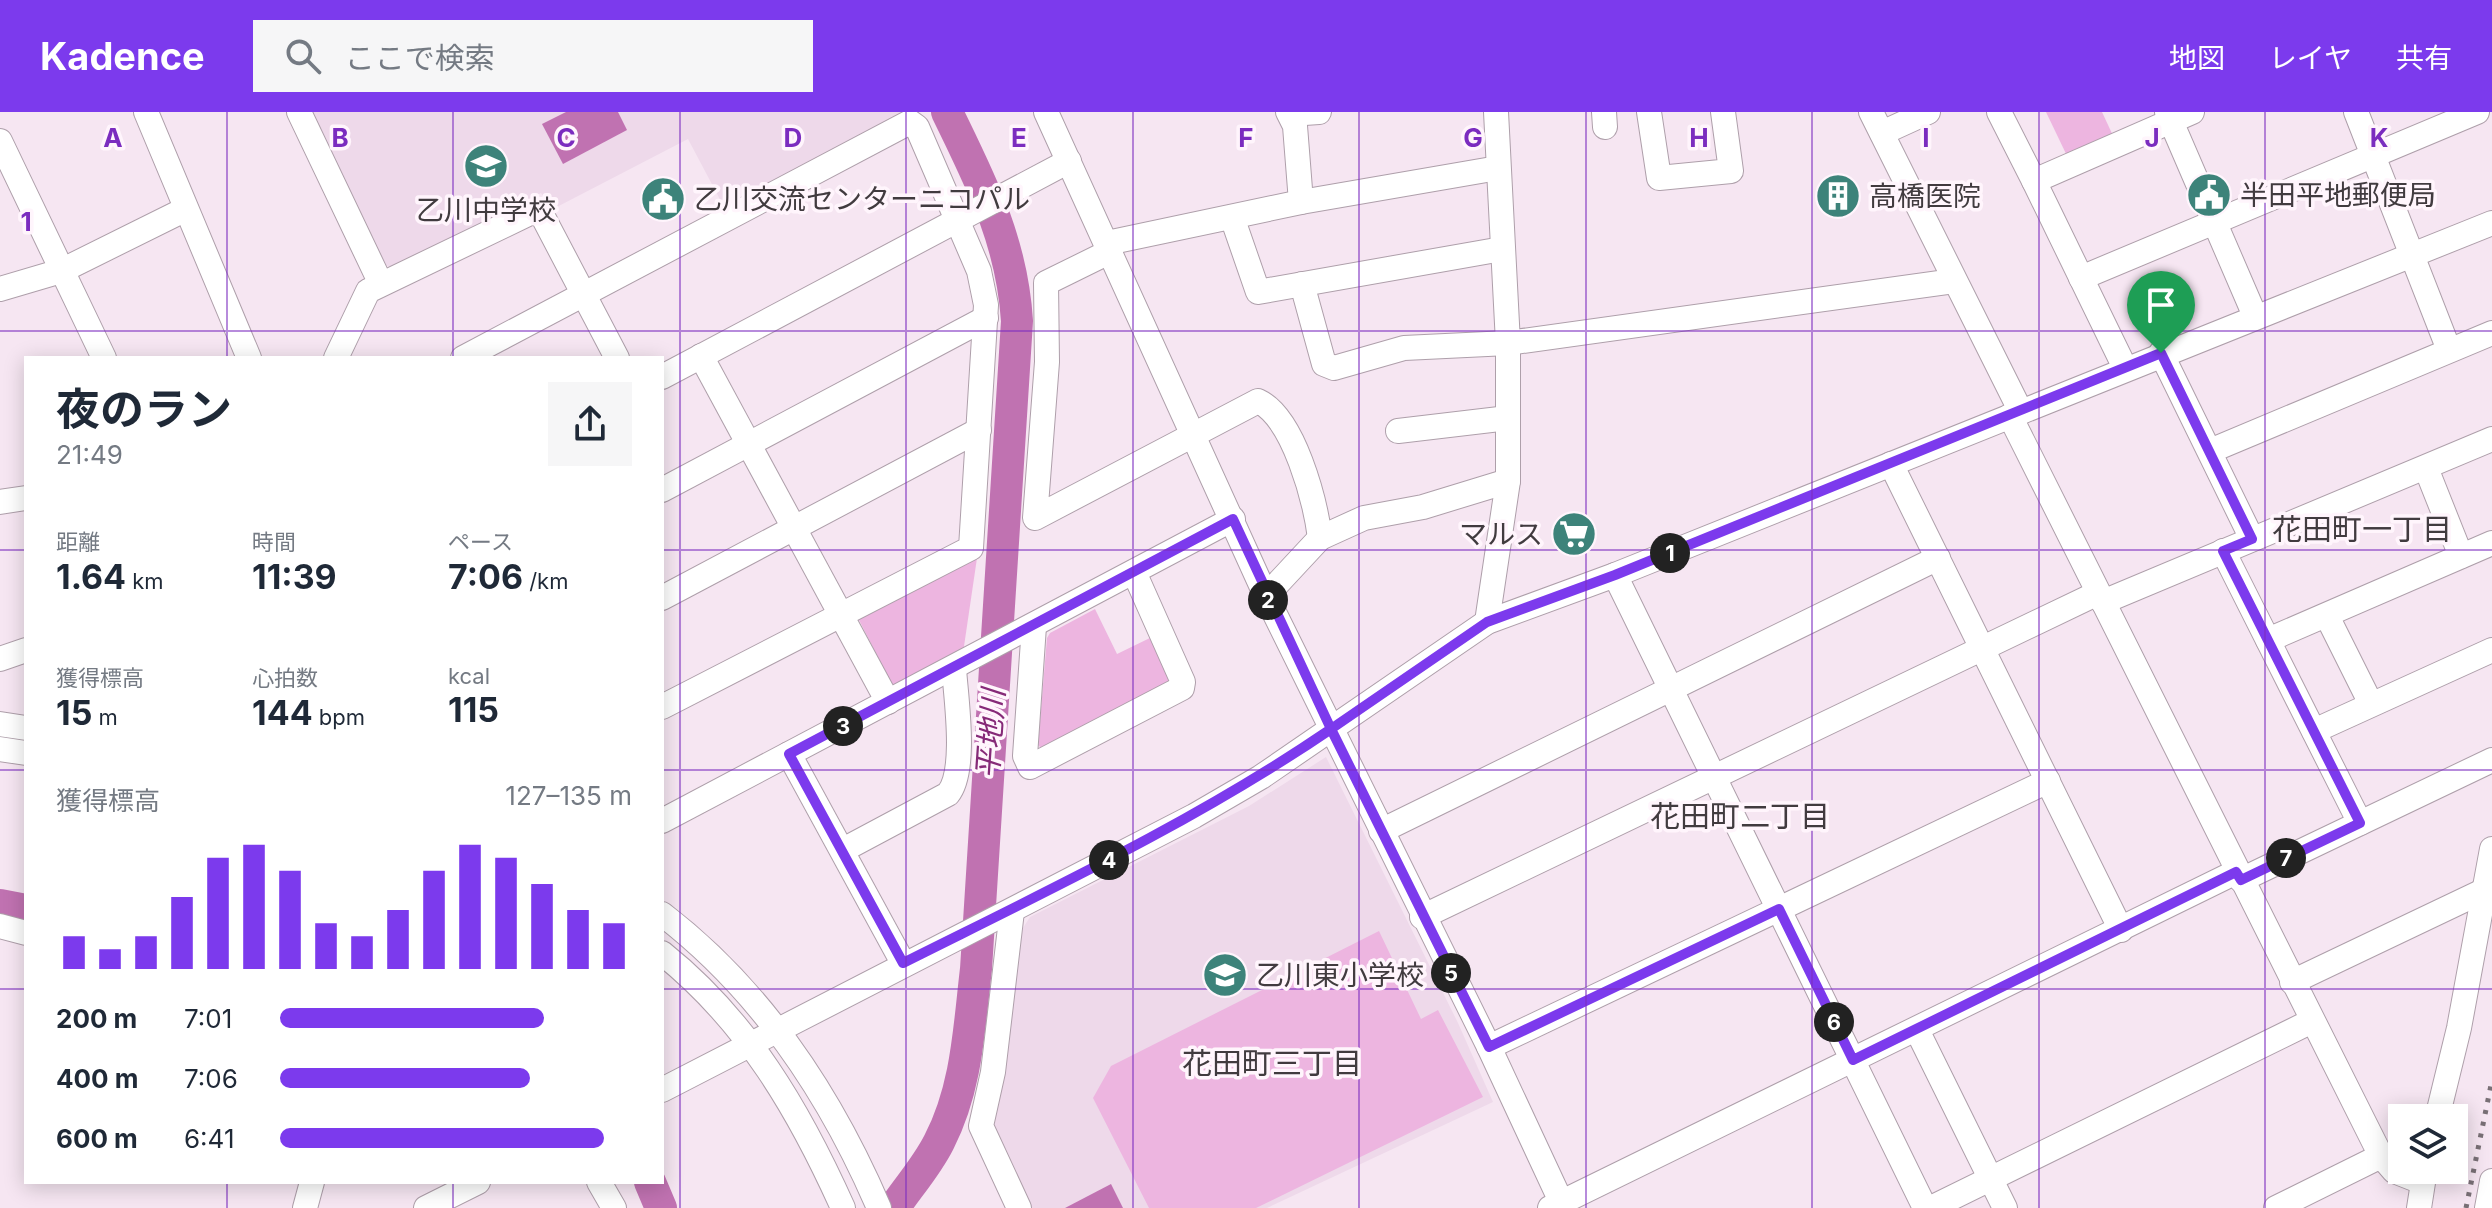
<!DOCTYPE html>
<html lang="ja">
<head>
<meta charset="utf-8">
<style>
	:root { --surface:#fff; --page:#f6f6f7; --text:#1f2937; --muted:#747a83; --accent:#7c3aed }
	body { margin:0; font-family:Inter,"Noto Sans JP",sans-serif; background:var(--page); color:var(--text); height:100vh; display:flex; flex-direction:column; font-size:30px; white-space:nowrap }
	* { box-sizing:border-box; margin:0 }
	p { font-size:26px; color:var(--muted) }
	.icon { flex:none; width:44px; height:44px; fill:none; stroke:currentColor; stroke-width:2; stroke-linecap:round; stroke-linejoin:round }
	.map { position:relative; flex:1; overflow:hidden }
	.side { position:absolute; left:24px; top:244px; width:640px; height:828px; display:flex; flex-direction:column; background:var(--surface); border-radius:0px; box-shadow:0 4px 20px #0003 }
	.side>* { flex:none }
	.controls { position:absolute; left:2388px; top:992px; display:grid; gap:16px }
	.controls a { display:grid; place-items:center; width:80px; height:80px; border-radius:0px; background:var(--surface); box-shadow:0 4px 20px #0003; font-size:40px }
	.pin { position:absolute; display:grid; place-items:center; width:68px; height:68px; color:#fff; margin:-82px -34px; border-radius:50% 50% 50% 0; rotate:-45deg; box-shadow:0 0 8px #0007 }
	.pin .icon { rotate:45deg }
	.km { position:absolute; width:40px; height:40px; margin:-20px; border-radius:50%; background:#222; color:#fff; font-size:22px; line-height:40px; text-align:center }
	.round { display:grid; place-items:center; flex:none; width:84px; height:84px; border-radius:0px; background:var(--page) }
	.head { display:flex; align-items:center; justify-content:space-between; height:136px; padding:0 32px }
	h1 { font-size:44px; font-weight:700; line-height:60px }
	.stats { display:grid; grid-template-columns:repeat(3,1fr); gap:12px; height:136px; padding:8px 32px }
	.stats div { display:grid; align-content:center }
	.stats b { font-size:34px; font-weight:700 }
	.stats small { font-size:22px; font-weight:400 }
	.stats p { font-size:22px }
	.chart { height:224px; padding:16px 32px }
	.chart p { display:flex; justify-content:space-between }
	.chart svg { width:100%; height:144px; margin-top:8px; stroke:var(--accent); stroke-width:6 }
	ul { padding:0 32px; list-style:none; font-size:26px }
	li { display:grid; grid-template-columns:128px 96px 1fr; align-items:center; height:60px }
	li i { height:20px; border-radius:10px; background:var(--accent) }
	header { display:flex; align-items:center; gap:48px; box-sizing:border-box; height:112px; padding:0 40px; background:var(--accent); color:#fff }
	header strong { font-size:38px }
	nav { display:flex; gap:44px; margin-inline-start:auto; font-size:28px }
	.search { width:560px; height:72px; background:var(--page); display:flex; align-items:center; gap:20px; box-sizing:border-box; padding:0 28px; border-radius:0px; color:var(--muted); font-size:30px }
	.map>svg:first-child { display:block }
</style>
</head>
<body>
<header>
<strong>Kadence</strong>
<div class="search"><svg class="icon" aria-label="search" viewBox="0 0 24 24"><circle cx="10" cy="10" r="6"/><path d="M15 15l6 6"/></svg>ここで検索</div>
<nav><a>地図</a><a>レイヤ</a><a>共有</a></nav>
</header>
<div class="map">
<svg width="2492" height="1096" viewBox="0 0 2492 1096">
	<rect width="100%" height="100%" fill="#f6e6f2"/>
	<g fill="#eed9ea">
		<path d="M308,0h596l-180,95 -36,-68 -137,71 -10,-17 -148,75 -8,-3z"/>
		<path d="M1326,645l132,266 35,79 -226,106h-236l-43,-84 35,-196 7,-11 219,-111z"/>
	</g>
	<g fill="#edb5e0">
		<path d="M2046,0h56l13,28 -46,20z"/>
		<path d="M977,446l-14,95 -64,33 -7,-1 -33,-65 3,-7z"/>
		<path d="M1095,497l22,45 37,-18 18,50 -130,63 -4,-4 9,-107 3,-5z"/>
		<path d="M1379,819l42,88 17,-9 45,87 -227,111h-107l-56,-110 18,-32z"/>
	</g>
	<g fill="#c072b1">
		<path d="M566,0h52l9,18 -64,34 -21,-40z"/>
		<path d="M1111,1072l12,24h-58z"/>
	</g>
	<g fill="none" stroke-linecap="round" stroke-linejoin="round">
		<g stroke="#c072b1" stroke-width="32">
			<path d="M0,793l26,5"/>
			<path d="M650,1070l11,26"/>
			<path d="M894,1096c15,-22 33,-42 45,-66 28,-54 30,-114 37,-173l41,-648c-5,-80 -36,-139 -70,-209"/>
		</g>
		<g stroke="#ae9faa" stroke-width="26">
			<g id="minor">
				<path d="M146,0l103,246"/>
				<path d="M299,0l82,172"/>
				<path d="M1046,0l220,484 223,451 75,161"/>
				<path d="M1288,0l7,14 6,76"/>
				<path d="M1604,0l1,15"/>
				<path d="M1649,0l10,66 72,-7 -8,-59"/>
				<path d="M1871,0l150,300"/>
				<path d="M1999,0l35,69 158,-69"/>
				<path d="M2167,0l88,204"/>
				<path d="M2356,0l93,238"/>
				<path d="M1290,2l29,-2"/>
				<path d="M1882,21l46,-21"/>
				<path d="M0,29l104,217"/>
				<path d="M2034,69l91,187"/>
				<path d="M1232,105l26,75 244,-43"/>
				<path d="M1107,131l194,-41 197,-34"/>
				<path d="M1111,139l-65,32 1,79 -12,156 223,-117c36,17 57,99 62,137"/>
				<path d="M2081,166l396,-166"/>
				<path d="M1302,172l22,80 10,4 70,-20 104,-5 446,-62"/>
				<path d="M0,177l61,-18 125,-62"/>
				<path d="M2161,241l91,186"/>
				<path d="M701,244l187,346"/>
				<path d="M336,246l32,-67 164,-79 9,1 76,145"/>
				<path d="M463,246l447,-236 7,5 62,144 7,34 -15,243 -309,159"/>
				<path d="M662,265l407,-216"/>
				<path d="M2010,304l371,740 13,15 28,11"/>
				<path d="M1398,319l110,-13"/>
				<path d="M2210,339l282,-118"/>
				<path d="M1891,352l230,466"/>
				<path d="M2426,356l35,88"/>
				<path d="M662,378l324,-172"/>
				<path d="M0,390l26,-4"/>
				<path d="M2223,439l137,272"/>
				<path d="M1615,463l310,633"/>
				<path d="M1266,484l54,-58 44,-20 59,-11 85,-26"/>
				<path d="M662,486l317,-168"/>
				<path d="M2103,490l389,-163"/>
				<path d="M2327,504l44,88"/>
				<path d="M1487,510l21,-141v-138l-12,-231"/>
				<path d="M1034,514l-9,130 5,11 152,-79 1,-6 -49,-110"/>
				<path d="M2268,528l224,-97"/>
				<path d="M0,547l26,-9"/>
				<path d="M0,612l26,4"/>
				<path d="M2314,619l178,-81"/>
				<path d="M0,637l26,4"/>
				<path d="M789,642l114,209"/>
				<path d="M662,709l571,-302"/>
				<path d="M1381,719l557,-273"/>
				<path d="M843,738l105,-56c19,-23 8,-96 6,-125"/>
				<path d="M2241,768l251,-120"/>
				<path d="M1012,799l-19,161 -12,54 38,82"/>
				<path d="M662,802c99,76 168,180 217,294"/>
				<path d="M1422,805l676,-324"/>
				<path d="M0,814l26,7"/>
				<path d="M662,841c85,68 137,157 181,255"/>
				<path d="M2292,870l191,-91"/>
				<path d="M1917,918l88,178"/>
				<path d="M1489,935l559,-266"/>
				<path d="M662,978l532,-274 67,-39 226,-155 128,-47 877,-352"/>
				<path d="M2437,1006l22,-90 33,-179"/>
				<path d="M599,1070l15,26"/>
				<path d="M305,1096l7,-26"/>
				<path d="M426,1096l52,-26"/>
				<path d="M1550,1096l686,-336"/>
				<path d="M1931,1096l381,-187"/>
				<path d="M2276,1096l105,-52"/>
				<path d="M2419,1096l6,-38"/>
				<path d="M2487,1096l5,-27"/>
			</g>
		</g>
		<use href="#minor" stroke="#fff" stroke-width="24"/>
		<path stroke="#797076" stroke-width="5" stroke-dasharray="4 8" stroke-linecap="butt" d="M2466,1096l26,-128"/>
	</g>
	<g fill="none" stroke-linecap="round" stroke-linejoin="round">
		<g stroke="#fff" stroke-width="16">
			<path id="route" d="M2161,241l-546,222 -128,47 -156,107 -98,-210 -444,235 114,209c146,-73 293,-142 428,-234l158,318 290,-138 74,151 383,-188 5,8 119,-57 -137,-272 29,-12 -91,-186"/>
		</g>
		<use href="#route" stroke="#7c3aed" stroke-width="10"/>
	</g>
	<path fill="none" stroke="#7b2cbf" stroke-width="2" stroke-opacity="0.55" d="M227,0v246M453,0v246M680,0v1096M906,0v1096M1133,0v1096M1359,0v1096M1586,0v1096M1812,0v1096M2039,0v1096M2265,0v1096M0,219h2492M0,438h26M662,438h1830M0,658h26M662,658h1830M0,877h26M662,877h1830M227,1070v26M453,1070v26"/>
	<defs>
		<g id="school-disc" transform="scale(2.3)"><circle r="9.5" fill="#3d837a" stroke="#fff5fc"/><path d="M0-5L7-2L0 1L-7-2ZM-4 1L0 2.5L4 1V4Q0 6-4 4Z" fill="#fff"/></g>
		<g id="civic-disc" transform="scale(2.3)"><circle r="9.5" fill="#3d837a" stroke="#fff5fc"/><path d="M-.6-6.5H3V-4.5H.6V-3L4-1V1h2V6H-6V1h2V-1L-.6-3ZM-1.2 2.5V6h2.4V2.5Z" fill="#fff"/></g>
		<g id="building-disc" transform="scale(2.3)"><circle r="9.5" fill="#3d837a" stroke="#fff5fc"/><path d="M-4-6H4V6H1V3H-1V6H-4ZM-2.5-4.3h1.7v1.8h-1.7ZM.8-4.3h1.7v1.8H.8ZM-2.5-1h1.7V.8h-1.7ZM.8-1h1.7V.8H.8Z" fill="#fff"/></g>
		<g id="supermarket-disc" transform="scale(2.3)"><circle r="9.5" fill="#3d837a" stroke="#fff5fc"/><path d="M-6-5.5h2.5l.6 2H6L4.5 2H-2.5L-4.4-4H-6ZM-1.5 3.2a1.3 1.3 0 1 0 .1 0ZM3 3.2a1.3 1.3 0 1 0 .1 0Z" fill="#fff"/></g>
	</defs>
	<g fill-rule="evenodd">
		<use href="#school-disc" x="486" y="54"/>
		<use href="#civic-disc" x="2209" y="83"/>
		<use href="#building-disc" x="1838" y="84"/>
		<use href="#civic-disc" x="663" y="87"/>
		<use href="#supermarket-disc" x="1574" y="422"/>
		<use href="#school-disc" x="1225" y="863"/>
	</g>
	<g text-anchor="middle" stroke-width="7" stroke-linejoin="round" paint-order="stroke">
		<g font-size="28" fill="#413b3f" stroke="#fff5fc" text-anchor="start">
			<text x="2240" y="93">半田平地郵便局</text>
			<text x="1869" y="94">高橋医院</text>
			<text x="694" y="97">乙川交流センターニコパル</text>
			<text x="486" y="108" text-anchor="middle">乙川中学校</text>
			<text x="1543" y="432" text-anchor="end">マルス</text>
			<text x="1256" y="873">乙川東小学校</text>
		</g>
		<g font-size="30" fill="#413b3f" stroke="#fff5fc">
			<text x="2362" y="428">花田町一丁目</text>
			<text x="1740" y="715">花田町二丁目</text>
			<text x="1272" y="962">花田町三丁目</text>
		</g>
		<g font-size="30" font-style="italic" fill="#862a78" stroke="#fff5fc">
			<text transform="translate(991 622) rotate(-86)" y="10">平地川</text>
		</g>
	</g>
	<g font-size="26" text-anchor="middle" font-weight="bold" fill="#7b2cbf" stroke="#fff5fc" stroke-width="7" stroke-linejoin="round" paint-order="stroke">
		<text x="113" y="35">A</text>
		<text x="340" y="35">B</text>
		<text x="566" y="35">C</text>
		<text x="793" y="35">D</text>
		<text x="1019" y="35">E</text>
		<text x="1246" y="35">F</text>
		<text x="1473" y="35">G</text>
		<text x="1699" y="35">H</text>
		<text x="1926" y="35">I</text>
		<text x="2152" y="35">J</text>
		<text x="2379" y="35">K</text>
		<text x="26" y="119">1</text>
	</g>
</svg>
<div class="controls">
<a><svg class="icon" aria-label="layers" viewBox="0 0 24 24"><path d="M12 4l9 5-9 5-9-5zM3 14l9 5 9-5"/></svg></a>
</div>
<div class="pin" style="left:2161px;top:241px;background:#1e9e55"><svg class="icon" aria-label="arrive" viewBox="0 0 24 24"><path d="M6 21V4h12l-3 4 3 4H6"/></svg></div>
<b class="km" style="left:1670px;top:441px">1</b>
<b class="km" style="left:1268px;top:488px">2</b>
<b class="km" style="left:843px;top:614px">3</b>
<b class="km" style="left:1109px;top:748px">4</b>
<b class="km" style="left:1451px;top:861px">5</b>
<b class="km" style="left:1834px;top:910px">6</b>
<b class="km" style="left:2286px;top:746px">7</b>
<section class="side">
<div class="head"><div><h1>夜のラン</h1><p>21:49</p></div><a class="round"><svg class="icon" aria-label="share" viewBox="0 0 24 24"><path d="M12 15V3M7 8l5-5 5 5M5 13v7h14v-7"/></svg></a></div>
<div class="stats">
<div><p>距離</p><b>1.64<small> km</small></b></div>
<div><p>時間</p><b>11:39</b></div>
<div><p>ペース</p><b>7:06<small> /km</small></b></div>
</div>
<div class="stats">
<div><p>獲得標高</p><b>15<small> m</small></b></div>
<div><p>心拍数</p><b>144<small> bpm</small></b></div>
<div><p>kcal</p><b>115</b></div>
</div>
<div class="chart"><p><span>獲得標高</span>127–135 m</p>
<svg viewBox="0 0 160 44" preserveAspectRatio="none"><path d="M5 44V34M15 44V38M25 44V34M35 44V22M45 44V10M55 44V6M65 44V14M75 44V30M85 44V34M95 44V26M105 44V14M115 44V6M125 44V10M135 44V18M145 44V26M155 44V30"/></svg>
</div>
<ul>
<li><b>200 m</b>7:01<i style="width:75%"></i></li>
<li><b>400 m</b>7:06<i style="width:71%"></i></li>
<li><b>600 m</b>6:41<i style="width:92%"></i></li>
</ul>
</section>
</div>
</body>
</html>
